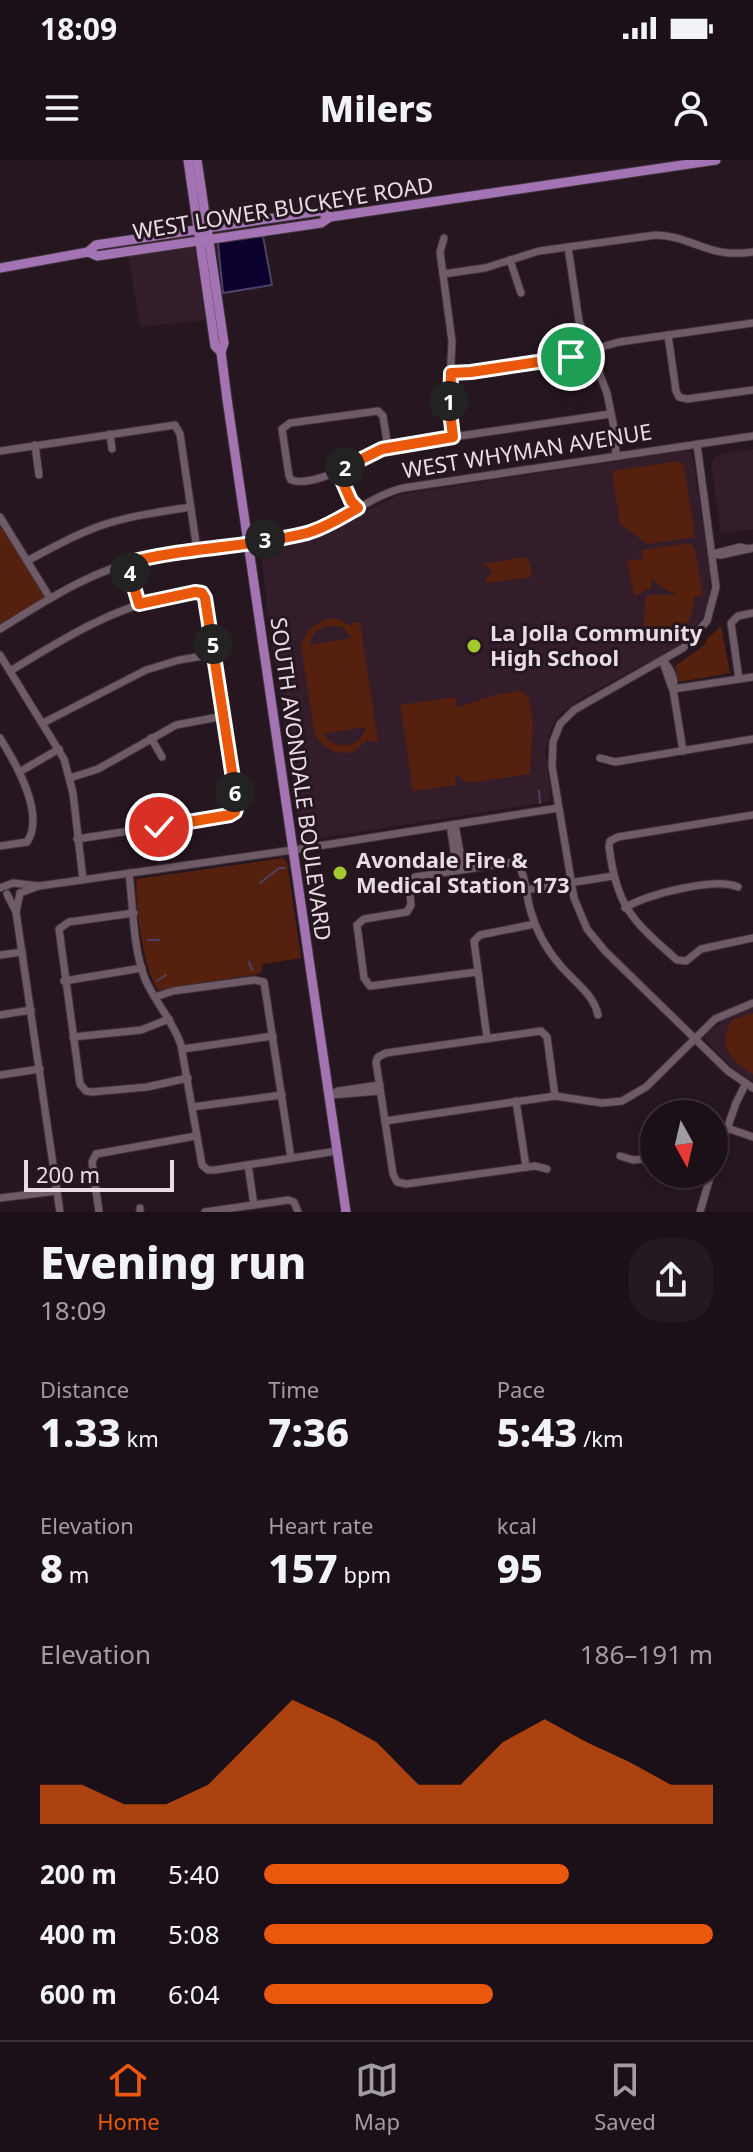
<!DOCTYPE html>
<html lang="en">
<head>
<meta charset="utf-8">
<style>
	:root { --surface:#1c1018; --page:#251921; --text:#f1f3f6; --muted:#a09da2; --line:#3a3037; --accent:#ea580c }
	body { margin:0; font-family:"Noto Sans",sans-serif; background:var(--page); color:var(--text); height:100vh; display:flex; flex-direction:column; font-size:30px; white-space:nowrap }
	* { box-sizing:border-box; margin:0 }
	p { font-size:26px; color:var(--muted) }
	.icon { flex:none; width:44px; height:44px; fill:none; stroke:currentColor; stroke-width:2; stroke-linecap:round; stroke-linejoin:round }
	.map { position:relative; height:1052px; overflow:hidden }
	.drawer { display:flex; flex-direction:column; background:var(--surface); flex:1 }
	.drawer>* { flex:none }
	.needle { width:52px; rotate:172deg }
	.fabs { position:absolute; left:640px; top:940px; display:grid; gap:16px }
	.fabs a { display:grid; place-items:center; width:88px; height:88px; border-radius:50%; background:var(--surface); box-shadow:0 2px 6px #0004,0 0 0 2px var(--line); font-size:40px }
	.scale { position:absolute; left:24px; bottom:20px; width:150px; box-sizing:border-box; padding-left:8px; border:4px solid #e8dde3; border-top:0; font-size:22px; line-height:28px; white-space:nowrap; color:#e8dde3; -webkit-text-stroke:6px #261620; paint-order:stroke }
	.pin { position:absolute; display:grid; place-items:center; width:68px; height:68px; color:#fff; margin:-34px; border:4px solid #fff; border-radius:50%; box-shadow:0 2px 8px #0007 }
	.km { position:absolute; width:40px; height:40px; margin:-20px; border-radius:50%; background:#222; color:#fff; font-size:22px; line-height:40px; text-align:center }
	.round { display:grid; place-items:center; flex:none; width:84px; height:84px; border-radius:32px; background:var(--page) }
	.head { display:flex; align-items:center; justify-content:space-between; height:136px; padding:0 40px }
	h1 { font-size:44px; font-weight:800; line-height:60px }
	.figures { display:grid; grid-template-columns:repeat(3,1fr); gap:12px; height:136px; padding:8px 40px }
	.figures div { display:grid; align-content:center }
	.figures b { font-size:40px; font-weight:800 }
	.figures small { font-size:22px; font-weight:400 }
	.figures p { font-size:22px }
	.chart { height:224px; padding:16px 40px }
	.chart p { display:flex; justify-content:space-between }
	.chart svg { width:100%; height:144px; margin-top:8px; fill:var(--accent); opacity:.7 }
	ul { padding:0 40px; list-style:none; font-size:26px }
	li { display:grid; grid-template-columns:128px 96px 1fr; align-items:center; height:60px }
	li i { height:20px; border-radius:10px; background:var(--accent) }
	.status { display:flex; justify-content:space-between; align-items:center; height:56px; padding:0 40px; background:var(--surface); direction:ltr }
	.status svg { height:22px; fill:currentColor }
	header { display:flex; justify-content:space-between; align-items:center; height:104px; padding:0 40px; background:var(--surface); font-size:36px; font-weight:800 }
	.tab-bar { display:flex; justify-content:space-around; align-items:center; height:112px; border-top:2px solid var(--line); background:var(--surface); font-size:22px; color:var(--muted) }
	.tab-bar a { display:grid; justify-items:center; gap:4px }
	.tab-bar .current { color:var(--accent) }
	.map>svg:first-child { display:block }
</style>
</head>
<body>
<div class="status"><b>18:09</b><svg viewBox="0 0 49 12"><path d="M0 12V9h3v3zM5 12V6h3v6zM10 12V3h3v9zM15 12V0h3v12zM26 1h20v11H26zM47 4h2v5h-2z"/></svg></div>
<header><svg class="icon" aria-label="menu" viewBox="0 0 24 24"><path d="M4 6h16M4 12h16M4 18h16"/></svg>Milers<svg class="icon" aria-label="person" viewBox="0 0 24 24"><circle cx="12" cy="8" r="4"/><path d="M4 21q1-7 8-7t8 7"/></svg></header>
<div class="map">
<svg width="753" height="1052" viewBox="0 0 753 1052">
	<rect width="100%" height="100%" fill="#261620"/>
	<g fill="#331d2b">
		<path d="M189,87l6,2 10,71 -65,7 -12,-72z"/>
		<path d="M753,289v80l-32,4 -10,-70 6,-8z"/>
		<path d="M685,291l6,2 2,6 17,114 -2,30 -6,15 -16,21 -12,9 -96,52 -20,16 -8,15 -5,18 6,48 -3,5 -246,39 -35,-231 -6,-58 2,-5 58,-13 79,-40z"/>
		<path d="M753,847v75l-22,-16 -25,-25 -2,-5 26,-21z"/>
	</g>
	<g fill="#55210e" fill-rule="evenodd">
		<path d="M678,301l6,5 11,71 -48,7 -27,-20 -8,-53z"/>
		<path d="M0,357l50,81 -50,31z"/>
		<path d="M689,383l6,5 8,47 -9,2c0,29 -21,49 -51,47l2,-46 4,-3h29l-14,-6 -12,-11 -1,11h-5l-7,6h-5l-7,-34 16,-3 -1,-8z"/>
		<path d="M525,397l5,6 2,14 -44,6 -3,-2 8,-10 -11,-7z"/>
		<path d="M326,459h11l15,7v-3l8,-1 18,119 -8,1 -1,-3 -16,13c-19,3 -32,-3 -39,-21l-13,-86 8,-16zM327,466l15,1 10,11 -43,7 6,-13zM366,567c-6,22 -30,24 -43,7z"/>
		<path d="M721,466l9,47 -51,9 -4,-16 28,-20 5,-8z"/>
		<path d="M520,531l9,7 4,25 -3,51 -62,9 -13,-9 1,11 -43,6 -13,-86 55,-8 2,11 37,-13z"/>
		<path d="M283,698l4,4 14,96 -38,6 -2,9 -8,2 -95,15c-14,-18 -24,-89 -21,-111z"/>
		<path d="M753,853v62c-21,-16 -38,-27 -21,-55z"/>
	</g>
	<path fill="#0c002e" stroke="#4e4264" stroke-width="2" d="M263,76l9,49 -49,8 -5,-49 3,-4z"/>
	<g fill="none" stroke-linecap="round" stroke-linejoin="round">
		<g stroke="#4e4264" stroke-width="2">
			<path d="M539,631l1,12"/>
			<path d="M260,723l19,-15h6"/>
			<path d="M148,780h11"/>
			<path d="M249,802l3,8"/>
			<path d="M157,821l9,-6"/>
		</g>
		<g stroke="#3f333a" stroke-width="9">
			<g id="minor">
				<path d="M444,78l-4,14 12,89 -3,63 4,33"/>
				<path d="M568,87l11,74 28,72 8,40 1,23"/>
				<path d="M510,100l11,33"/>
				<path d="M443,114l42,-6 54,-17 117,-16c37,1 52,24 97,17"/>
				<path d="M668,175l8,56 3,6 8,2 66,-9"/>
				<path d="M451,213l109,-14 59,-17 134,-19"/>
				<path d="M110,274l2,15"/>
				<path d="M697,284l19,143 -9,34 -24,27 -109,62 -14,14 -7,18 -1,24 22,132 13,31 18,22 123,120 25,17"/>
				<path d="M35,285l4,30"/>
				<path d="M388,288l-5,-32 -5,-5 -88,12 -8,6 7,47 2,4c28,9 77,-28 107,-35l212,-31"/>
				<path d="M0,291l175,-26 5,9 17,116"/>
				<path d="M338,311l18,29 2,8"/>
				<path d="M0,357l50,81"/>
				<path d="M713,394l8,1 32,-7"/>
				<path d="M713,394l27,-7 9,2"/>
				<path d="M27,401c23,-12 45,-25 70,-34 30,-11 62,-15 94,-20"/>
				<path d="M127,403l12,41"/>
				<path d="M0,469c47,-29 92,-59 147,-71 52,-12 113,-11 163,-26 33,-10 60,-36 93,-44l350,-52"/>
				<path d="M0,495l64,104 9,34 10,87"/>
				<path d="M663,500c7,9 13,18 10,29l10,62"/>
				<path d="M663,502l9,26"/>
				<path d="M10,511c50,-30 98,-61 156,-74 11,-2 25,-6 36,-4l3,5 31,212 -9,6 -150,23"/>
				<path d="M739,519l-8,-56 7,-7 15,-3"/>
				<path d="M673,529l80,-12"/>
				<path d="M43,563l103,-53 33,-10 36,-6"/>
				<path d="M0,578c15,24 46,76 27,104l-27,4"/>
				<path d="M151,578l11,19"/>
				<path d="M600,598l15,4 138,-23"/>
				<path d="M21,611l38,-22"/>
				<path d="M70,618l28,-9 78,-44 48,-9"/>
				<path d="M753,655l-135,22 -8,4 -1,5c7,61 24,75 68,114l9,1 15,-12 52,-11"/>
				<path d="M453,665l-2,6 6,39"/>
				<path d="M453,665l3,5 7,39"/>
				<path d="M129,713c4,33 4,76 16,106 10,23 28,42 36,66l21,120 6,5h7l122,-19"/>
				<path d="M0,728l13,-5 26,3"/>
				<path d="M525,730l88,-14"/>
				<path d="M20,733l19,-7 254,-36 265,-42"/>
				<path d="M20,733l-4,19 44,300"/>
				<path d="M7,734l9,18"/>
				<path d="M625,748c20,-14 92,-31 113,-21"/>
				<path d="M134,753l-65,9 -10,7 21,155 6,7 6,1 55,-5 41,-9"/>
				<path d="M0,795l22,-3"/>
				<path d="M477,812l-107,14 -6,-8 -7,-53 7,-6 43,-7 4,-7 -2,-22 6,-6 100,-15c11,9 11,33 15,47 6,21 16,40 30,56 13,16 34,29 38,50"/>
				<path d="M64,821l78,-13"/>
				<path d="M155,837l18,-6 81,-11 10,2 27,176"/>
				<path d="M0,855l31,-5"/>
				<path d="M73,877l68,-7 28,-11"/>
				<path d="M487,878l-13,-97 6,-6 55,-11"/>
				<path d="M183,889l90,-13"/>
				<path d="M0,915l40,-6"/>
				<path d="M329,935l9,-4 42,-6"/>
				<path d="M331,935l49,-4"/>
				<path d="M516,941l10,66"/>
				<path d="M192,947l90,-12"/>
				<path d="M385,961l170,-25 47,7 20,-2 24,-14 69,-68 38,-16"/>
				<path d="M727,968l26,9"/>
				<path d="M620,996l13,4 21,-2"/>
				<path d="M248,1005l6,40"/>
				<path d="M714,1006l22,-63 9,-18"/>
				<path d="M547,1009l-12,-3 -129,18 -9,-2 -4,-8 -17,-112 2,-5 8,-4 155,-22 6,6 8,59"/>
				<path d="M0,1038l57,-7"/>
				<path d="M140,1048v4"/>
				<path d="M99,1052l-7,-50 4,-8 100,-18"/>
				<path d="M205,1052l83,-12 6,2 4,10"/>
				<path d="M700,1052l11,-38"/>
			</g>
		</g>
		<g stroke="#3f333a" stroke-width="11">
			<g id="major">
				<path d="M188,0l27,186 6,6"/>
				<path d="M197,0l27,183 -3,9 6,47 119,813"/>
				<path d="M88,92l8,-7 224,-34 10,6"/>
				<path d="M0,108l88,-16 9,4 224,-33 9,-6 386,-57"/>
			</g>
		</g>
		<use href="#minor" stroke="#6f5b67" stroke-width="7"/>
		<use href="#major" stroke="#a373b3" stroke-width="9"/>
	</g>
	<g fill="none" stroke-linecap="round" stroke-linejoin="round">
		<g stroke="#fff" stroke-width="16">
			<path id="route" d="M159,667l71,-12 5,-3 2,-8 -32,-206 -3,-5 -7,-1 -56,12 -12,-41c59,-16 121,-15 180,-30 18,-5 35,-16 51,-25l-7,-7 -13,-30 44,-22 71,-12 -3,-26 1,-38 20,-1 100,-15"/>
		</g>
		<use href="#route" stroke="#ea580c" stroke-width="10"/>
	</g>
	<g fill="#a0c92b" stroke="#261620" stroke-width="3">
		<circle cx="474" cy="486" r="8"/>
		<circle cx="340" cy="713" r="8"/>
	</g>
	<g text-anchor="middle" stroke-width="6" stroke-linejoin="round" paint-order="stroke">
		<g font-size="22" fill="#e8dde3" stroke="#261620">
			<text transform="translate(283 48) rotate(-9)" y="8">WEST LOWER BUCKEYE ROAD</text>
			<text transform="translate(527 291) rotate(-9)" y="8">WEST WHYMAN AVENUE</text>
			<text transform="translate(301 619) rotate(82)" y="8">SOUTH AVONDALE BOULEVARD</text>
		</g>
		<g font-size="22" font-weight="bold" fill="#e8dde3" stroke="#261620" text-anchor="start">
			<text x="490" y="481">La Jolla Community<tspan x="490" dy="25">High School</tspan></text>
			<text x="356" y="708">Avondale Fire &amp;<tspan x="356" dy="25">Medical Station 173</tspan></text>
		</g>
	</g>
</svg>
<div class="fabs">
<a><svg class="needle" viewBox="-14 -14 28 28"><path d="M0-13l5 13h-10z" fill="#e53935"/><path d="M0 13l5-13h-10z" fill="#a09da2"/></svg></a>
</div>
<div class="scale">200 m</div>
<div class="pin" style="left:571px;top:197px;background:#1e9e55"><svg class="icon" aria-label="arrive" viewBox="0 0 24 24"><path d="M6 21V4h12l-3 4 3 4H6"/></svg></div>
<div class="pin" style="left:159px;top:667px;background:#d93025"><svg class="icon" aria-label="check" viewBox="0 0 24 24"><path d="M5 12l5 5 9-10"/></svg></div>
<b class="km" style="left:449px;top:241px">1</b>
<b class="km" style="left:345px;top:307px">2</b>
<b class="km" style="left:265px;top:379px">3</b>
<b class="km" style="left:130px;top:412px">4</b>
<b class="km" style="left:213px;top:484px">5</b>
<b class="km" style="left:235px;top:632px">6</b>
</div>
<section class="drawer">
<div class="head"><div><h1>Evening run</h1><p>18:09</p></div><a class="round"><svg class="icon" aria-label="share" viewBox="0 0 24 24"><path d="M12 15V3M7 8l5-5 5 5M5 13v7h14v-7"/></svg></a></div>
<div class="figures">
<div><p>Distance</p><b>1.33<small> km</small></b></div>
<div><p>Time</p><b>7:36</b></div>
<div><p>Pace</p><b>5:43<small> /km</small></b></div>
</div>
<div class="figures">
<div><p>Elevation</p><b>8<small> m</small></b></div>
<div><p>Heart rate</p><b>157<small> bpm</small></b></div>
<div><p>kcal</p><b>95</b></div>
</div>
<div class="chart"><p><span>Elevation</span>186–191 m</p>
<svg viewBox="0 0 160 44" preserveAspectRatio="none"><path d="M0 44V32L10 32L20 38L30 38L40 32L50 19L60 6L70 12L80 19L90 32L100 32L110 19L120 12L130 19L140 25L150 32L160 32V44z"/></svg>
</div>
<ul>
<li><b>200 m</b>5:40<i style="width:68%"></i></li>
<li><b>400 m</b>5:08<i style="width:100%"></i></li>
<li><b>600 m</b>6:04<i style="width:51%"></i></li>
</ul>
</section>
<nav class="tab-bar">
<a class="current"><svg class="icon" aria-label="home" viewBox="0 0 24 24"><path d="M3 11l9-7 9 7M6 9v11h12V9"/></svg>Home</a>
<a><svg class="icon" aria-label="map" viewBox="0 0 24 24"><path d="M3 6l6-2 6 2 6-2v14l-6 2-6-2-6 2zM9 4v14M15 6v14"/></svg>Map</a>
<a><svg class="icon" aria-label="saved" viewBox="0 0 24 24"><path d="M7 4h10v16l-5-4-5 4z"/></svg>Saved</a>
</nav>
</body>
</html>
